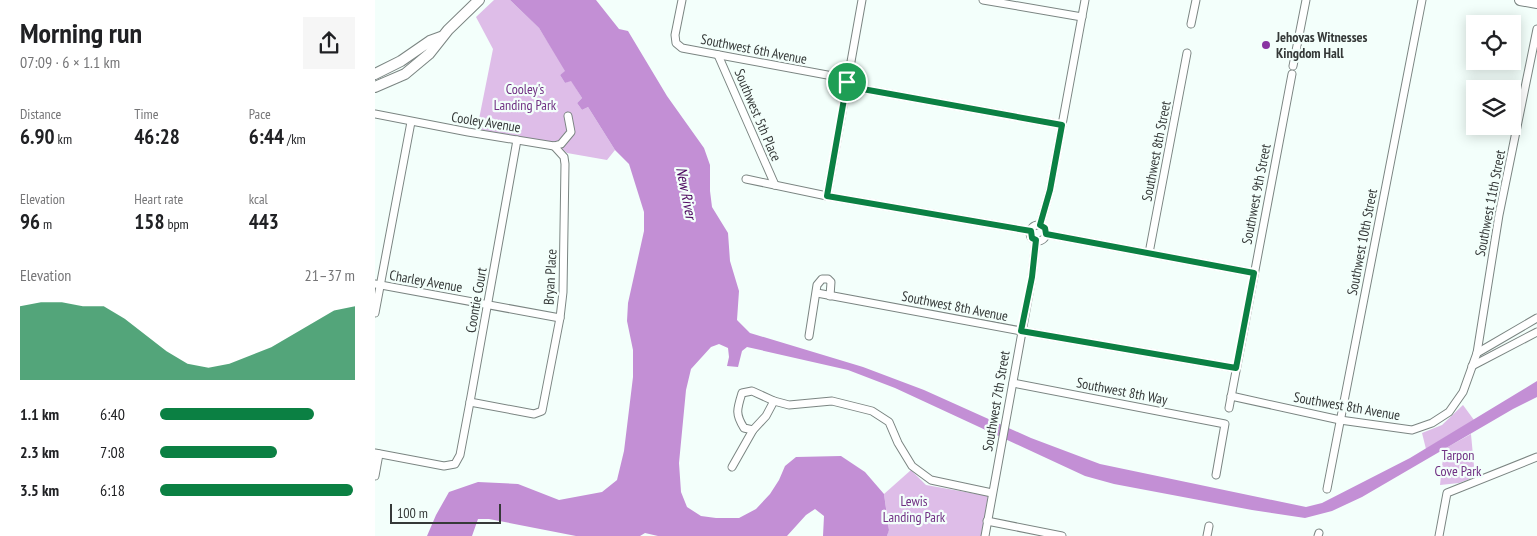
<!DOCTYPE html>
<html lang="en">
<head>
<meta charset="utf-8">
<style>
	:root { --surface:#fff; --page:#f6f6f6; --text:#202124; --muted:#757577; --accent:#0b8043 }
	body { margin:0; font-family:"PT Sans Narrow",sans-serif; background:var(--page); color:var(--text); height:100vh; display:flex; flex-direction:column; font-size:19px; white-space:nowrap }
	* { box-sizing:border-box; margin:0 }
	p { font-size:16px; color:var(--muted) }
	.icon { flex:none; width:28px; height:28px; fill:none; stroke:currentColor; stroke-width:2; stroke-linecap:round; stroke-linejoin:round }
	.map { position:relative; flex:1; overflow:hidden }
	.panel { display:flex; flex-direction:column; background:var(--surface); width:375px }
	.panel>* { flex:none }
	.fabs { position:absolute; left:1091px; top:15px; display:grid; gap:10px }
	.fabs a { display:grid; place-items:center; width:55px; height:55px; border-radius:0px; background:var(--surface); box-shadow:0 2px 12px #0003; font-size:25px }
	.scale { position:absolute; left:15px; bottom:12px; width:111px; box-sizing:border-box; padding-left:5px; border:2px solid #353938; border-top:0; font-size:14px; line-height:18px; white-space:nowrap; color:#353938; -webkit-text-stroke:4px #f3fffb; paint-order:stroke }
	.pin { position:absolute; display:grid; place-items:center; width:42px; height:42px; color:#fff; margin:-21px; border:2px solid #fff; border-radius:50%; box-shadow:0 1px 5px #0007 }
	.round { display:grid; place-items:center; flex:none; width:52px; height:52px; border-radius:0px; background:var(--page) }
	.head { display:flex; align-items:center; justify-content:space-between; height:85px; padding:0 20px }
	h1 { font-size:28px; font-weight:800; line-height:38px }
	.figures { display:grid; grid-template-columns:repeat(3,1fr); gap:8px; height:85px; padding:5px 20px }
	.figures div { display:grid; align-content:center }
	.figures b { font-size:21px; font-weight:800 }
	.figures small { font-size:14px; font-weight:400 }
	.figures p { font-size:14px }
	.chart { height:140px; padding:10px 20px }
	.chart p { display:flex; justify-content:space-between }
	.chart svg { width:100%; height:90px; margin-top:5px; fill:var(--accent); opacity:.7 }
	ul { padding:0 20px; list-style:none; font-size:16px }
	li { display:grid; grid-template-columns:80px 60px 1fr; align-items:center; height:38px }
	li i { height:12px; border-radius:6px; background:var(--accent) }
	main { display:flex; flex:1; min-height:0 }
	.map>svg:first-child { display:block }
</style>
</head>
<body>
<main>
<section class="panel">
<div class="head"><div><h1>Morning run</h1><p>07:09 · 6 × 1.1 km</p></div><a class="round"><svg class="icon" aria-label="share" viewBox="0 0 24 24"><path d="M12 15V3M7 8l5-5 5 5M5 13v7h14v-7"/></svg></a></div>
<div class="figures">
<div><p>Distance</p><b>6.90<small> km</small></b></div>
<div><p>Time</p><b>46:28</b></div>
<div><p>Pace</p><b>6:44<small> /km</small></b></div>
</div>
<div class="figures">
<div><p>Elevation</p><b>96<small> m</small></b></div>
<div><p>Heart rate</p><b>158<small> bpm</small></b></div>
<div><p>kcal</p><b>443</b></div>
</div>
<div class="chart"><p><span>Elevation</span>21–37 m</p>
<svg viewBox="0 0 160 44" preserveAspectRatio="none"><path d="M0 44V8L10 6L20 6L30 8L40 8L50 14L60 22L70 30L80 36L90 38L100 36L110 32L120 28L130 22L140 16L150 10L160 8V44z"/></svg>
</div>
<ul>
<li><b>1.1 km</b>6:40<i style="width:79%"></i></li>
<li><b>2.3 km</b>7:08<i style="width:60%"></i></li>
<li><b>3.5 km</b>6:18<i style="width:99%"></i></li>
</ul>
</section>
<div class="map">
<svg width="1162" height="536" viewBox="0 0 1162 536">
	<rect width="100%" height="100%" fill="#f3fffb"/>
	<g fill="#debde8">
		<path d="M119,0h16l29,28 27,43 -6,4 5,8 6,-3 11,18 -5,5 5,7 6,-3 27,43 -8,10 -40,-7 -9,-8 -81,-16 16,-80 -17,-32z"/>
		<path d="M1088,405l11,15 -48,29 -4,-16 20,-8z"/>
		<path d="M1096,434l4,43 -16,6 -19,2 4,-36z"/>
		<path d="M536,470l15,15 62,11 -7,40h-94l2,-7 -5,-35z"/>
	</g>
	<path fill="#c38fd5" d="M135,0h86l23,29 9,2 39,65 37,52 6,17v26l2,16 16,26 2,28 9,30 -2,29 13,13 113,34 61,23 107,48 69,26 206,43 16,-4 88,-45 127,-77v16l-24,12 -151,88 -30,14 -27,7 -53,-8 -138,-26 -29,-8 -190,-88 -47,-18 -101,-23 -5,4 -4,16 -11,-1 2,-9 -1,-9 -9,-4 -8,3 -20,22 -5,21 -7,73 2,29 6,15 14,9 15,2h23l17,-9 14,-15 9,-14 6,-14 11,-9 45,-1 24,16 19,22 5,36 -2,6h-64l1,-20 -9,-7 -9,6 -19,21h-129l-13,-3 -5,3h-64l-87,-17h-11l-6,17h-45l9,-21 13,-23 29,-10 40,2 41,16 43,-8 15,-12 7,-29 9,-74v-27l-6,-29 1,-18 16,-72v-19l-15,-48 -14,-14 -27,-43 -6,3 -5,-7 5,-5 -11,-17 -6,2 -5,-8 5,-4 -26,-43z"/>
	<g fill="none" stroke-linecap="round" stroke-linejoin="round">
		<g stroke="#7b8582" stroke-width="9">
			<g id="minor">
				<path d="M307,0l-7,35 1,8 6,5 156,29 19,11 205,37"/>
				<path d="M608,0l99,17"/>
				<path d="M816,24l5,-24"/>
				<path d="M343,55l57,130"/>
				<path d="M918,66l13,-66"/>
				<path d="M0,114l93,18 86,14 7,-2 10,-12 -3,-16"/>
				<path d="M371,179l81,17 204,35"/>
				<path d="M452,196l35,-196"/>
				<path d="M665,225l10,-35 35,-190"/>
				<circle cx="663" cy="233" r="8"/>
				<path d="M671,234l208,39"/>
				<path d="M774,253l38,-200"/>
				<path d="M0,284l185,34"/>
				<path d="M442,293l204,38 215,37"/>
				<path d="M0,313l36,-191"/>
				<path d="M434,336l8,-51 5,-6h6l3,3 -1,14"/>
				<path d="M1102,353l60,-35"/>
				<path d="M1097,366l65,-34"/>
				<path d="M638,383l212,41 -9,51"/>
				<path d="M377,391l22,10 -8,15 -13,14 -9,-2c-9,-14 -7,-19 -2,-35z"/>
				<path d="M856,396l109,24 72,10 20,-7 17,-11 14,-20 14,-39 22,-138 38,-186"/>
				<path d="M399,401l15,4 43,-4 40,10 17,11 9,21 14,23 19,14 61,13"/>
				<path d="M95,402l64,12 8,-3 18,-93 3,-26 2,-128 -1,-7 -10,-11"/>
				<path d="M854,408l63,-334"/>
				<path d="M0,453l69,13 11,-2 5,-9 10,-53 47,-262"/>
				<path d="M357,467l21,-37"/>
				<path d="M0,476l4,-22"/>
				<path d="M952,489l95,-489"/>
				<path d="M612,521l75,15"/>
				<path d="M610,536l47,-259 4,-37"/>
				<path d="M832,536l2,-10"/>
				<path d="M943,536l1,-3"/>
				<path d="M1064,536l8,-43 90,-36"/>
			</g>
		</g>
		<g stroke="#7b8582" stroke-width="12">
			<g id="secondary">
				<path d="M1145,0l17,3"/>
				<path d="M0,74l26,-13 29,-20 11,-4"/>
				<path d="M0,87l30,-13 24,-20 19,-24 31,-30"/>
			</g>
		</g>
		<use href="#minor" stroke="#fff" stroke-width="7"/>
		<use href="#secondary" stroke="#fff" stroke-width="10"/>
	</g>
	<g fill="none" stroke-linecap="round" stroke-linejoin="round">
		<g stroke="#fff" stroke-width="10">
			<path id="route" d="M472,82l10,6 205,37 -12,65 -10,35 5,3 1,6 208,39 -18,95 -215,-37 11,-54 4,-37 -4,-2 -1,-7 -204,-35z"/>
		</g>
		<use href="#route" stroke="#0b8043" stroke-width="6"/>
	</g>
	<circle fill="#8934a2" stroke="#f3fffb" stroke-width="2" cx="891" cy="45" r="5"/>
	<g text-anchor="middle" stroke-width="4.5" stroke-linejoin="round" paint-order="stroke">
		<g font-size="14" font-weight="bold" fill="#353938" stroke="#f3fffb" text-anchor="start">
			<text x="901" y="42">Jehovas Witnesses<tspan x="901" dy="16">Kingdom Hall</tspan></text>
		</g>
		<g font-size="14" fill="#353938" stroke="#f3fffb">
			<text transform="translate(379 49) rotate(11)" y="5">Southwest 6th Avenue</text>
			<text transform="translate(383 115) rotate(67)" y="5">Southwest 5th Place</text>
			<text transform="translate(111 122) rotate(9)" y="5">Cooley Avenue</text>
			<text transform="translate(781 151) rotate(-79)" y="5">Southwest 8th Street</text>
			<text transform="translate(881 194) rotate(-79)" y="5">Southwest 9th Street</text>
			<text transform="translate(1115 203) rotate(-79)" y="5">Southwest 11th Street</text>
			<text transform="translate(987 242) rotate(-79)" y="5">Southwest 10th Street</text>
			<text transform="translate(175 277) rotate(-87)" y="5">Bryan Place</text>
			<text transform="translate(51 281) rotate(10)" y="5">Charley Avenue</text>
			<text transform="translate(101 300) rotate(-80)" y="5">Coontie Court</text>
			<text transform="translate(580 306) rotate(11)" y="5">Southwest 8th Avenue</text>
			<text transform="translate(747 391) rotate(11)" y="5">Southwest 8th Way</text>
			<text transform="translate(621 401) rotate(-80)" y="5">Southwest 7th Street</text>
			<text transform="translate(972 406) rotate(10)" y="5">Southwest 8th Avenue</text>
		</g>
		<g font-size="14" fill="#703083" stroke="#f3fffb">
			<text x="150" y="94">Cooley's<tspan x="150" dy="16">Landing Park</tspan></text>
			<text x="1083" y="460">Tarpon<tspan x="1083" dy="16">Cove Park</tspan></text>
			<text x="539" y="506">Lewis<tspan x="539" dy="16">Landing Park</tspan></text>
		</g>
		<g font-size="15" font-style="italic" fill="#4d085f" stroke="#f3fffb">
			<text transform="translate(311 193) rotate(79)" y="5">New River</text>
		</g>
	</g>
</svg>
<div class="fabs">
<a><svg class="icon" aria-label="locate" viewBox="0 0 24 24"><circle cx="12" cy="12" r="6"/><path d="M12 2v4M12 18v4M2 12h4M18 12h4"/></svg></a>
<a><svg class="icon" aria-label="layers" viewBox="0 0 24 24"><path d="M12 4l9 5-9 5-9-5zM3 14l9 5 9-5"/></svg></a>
</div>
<div class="scale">100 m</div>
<div class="pin" style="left:472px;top:82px;background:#1e9e55"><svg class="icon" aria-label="arrive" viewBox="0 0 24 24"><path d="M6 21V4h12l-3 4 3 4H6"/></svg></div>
</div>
</main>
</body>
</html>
